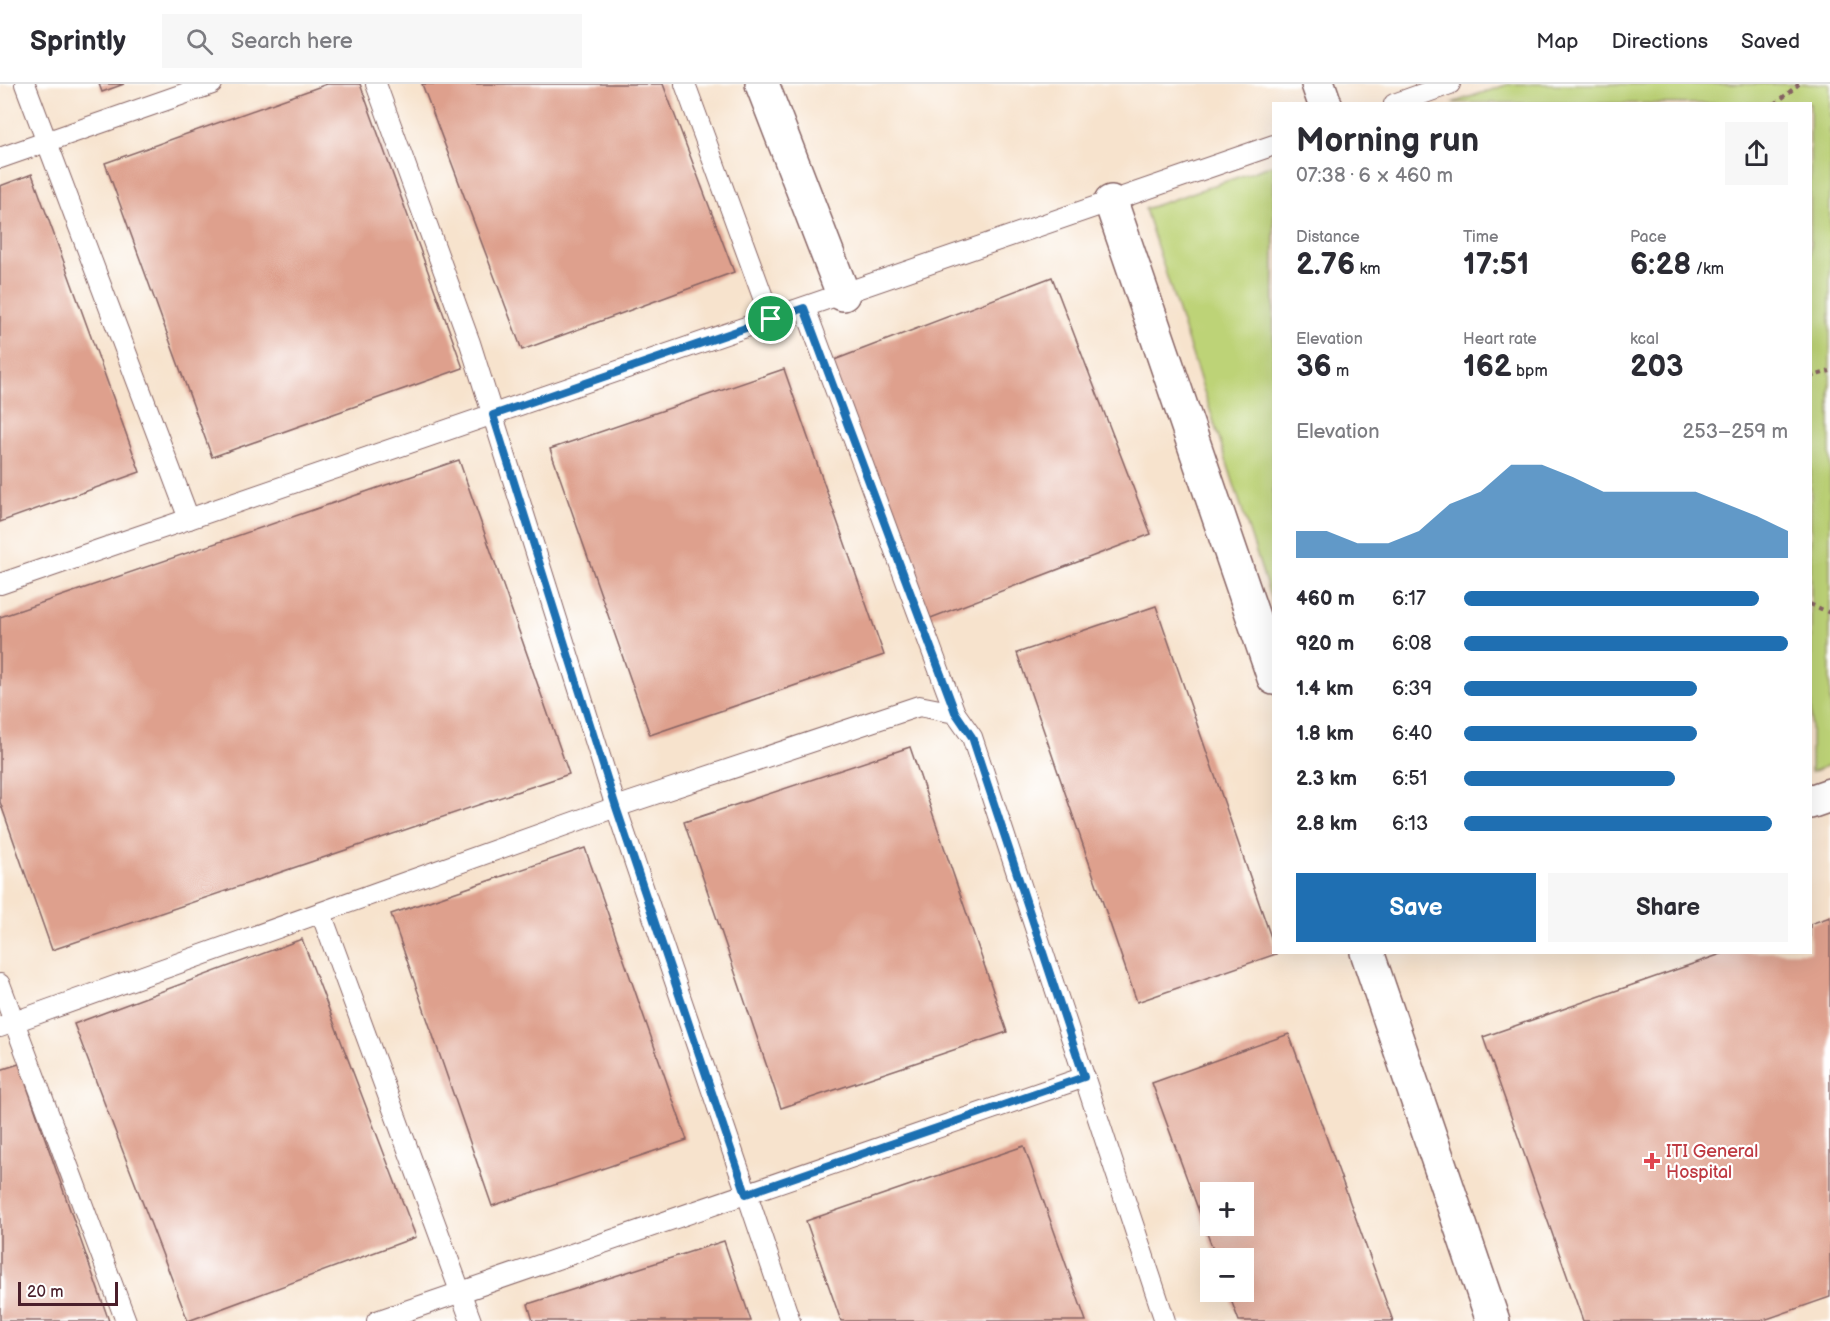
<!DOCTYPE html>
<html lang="en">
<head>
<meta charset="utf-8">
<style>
	:root { --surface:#fff; --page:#f7f7f7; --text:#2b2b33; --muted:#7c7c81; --line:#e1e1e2; --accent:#1f6fb2 }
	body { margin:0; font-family:"Balsamiq Sans",sans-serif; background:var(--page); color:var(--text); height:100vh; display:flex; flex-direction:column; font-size:22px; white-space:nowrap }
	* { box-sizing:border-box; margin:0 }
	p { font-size:20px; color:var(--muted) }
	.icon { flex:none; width:33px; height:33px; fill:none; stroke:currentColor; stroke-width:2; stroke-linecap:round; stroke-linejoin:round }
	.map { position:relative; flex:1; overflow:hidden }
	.details { position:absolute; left:1272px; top:18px; width:540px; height:852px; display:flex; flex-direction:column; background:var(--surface); border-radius:0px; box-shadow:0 6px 24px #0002 }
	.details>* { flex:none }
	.fabs { position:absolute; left:1200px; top:1098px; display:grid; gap:12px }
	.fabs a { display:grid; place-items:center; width:54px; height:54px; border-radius:0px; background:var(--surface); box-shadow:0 6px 24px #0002; font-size:30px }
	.scale { position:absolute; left:18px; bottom:15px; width:100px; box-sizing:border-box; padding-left:6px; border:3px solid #4a1f2b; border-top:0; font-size:16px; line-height:21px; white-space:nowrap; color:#4a1f2b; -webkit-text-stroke:4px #fff; paint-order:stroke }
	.pin { position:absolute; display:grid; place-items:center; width:51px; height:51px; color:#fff; margin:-26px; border:3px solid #fff; border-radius:50%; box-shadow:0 2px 6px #0007 }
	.round { display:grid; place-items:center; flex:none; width:63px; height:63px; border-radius:0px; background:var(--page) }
	.head { display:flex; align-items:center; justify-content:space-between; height:102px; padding:0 24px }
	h1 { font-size:33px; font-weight:600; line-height:45px }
	.metrics { display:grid; grid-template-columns:repeat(3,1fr); gap:9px; height:102px; padding:6px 24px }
	.metrics div { display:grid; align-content:center }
	.metrics b { font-size:30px; font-weight:600 }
	.metrics small { font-size:16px; font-weight:400 }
	.metrics p { font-size:16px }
	.chart { height:168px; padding:12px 24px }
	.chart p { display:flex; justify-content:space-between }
	.chart svg { width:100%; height:108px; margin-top:6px; fill:var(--accent); opacity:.7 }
	.button { display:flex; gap:12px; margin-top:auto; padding:12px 24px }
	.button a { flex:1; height:69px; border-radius:0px; background:var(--accent); color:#fff; font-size:24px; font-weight:600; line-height:69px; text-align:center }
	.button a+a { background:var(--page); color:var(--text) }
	ul { padding:0 24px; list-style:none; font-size:20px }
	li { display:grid; grid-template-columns:96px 72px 1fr; align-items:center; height:45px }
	li i { height:15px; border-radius:8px; background:var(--accent) }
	header { display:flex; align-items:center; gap:36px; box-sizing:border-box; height:84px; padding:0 30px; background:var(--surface); border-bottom:2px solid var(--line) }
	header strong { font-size:28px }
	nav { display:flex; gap:33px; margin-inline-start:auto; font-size:21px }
	.search { width:420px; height:54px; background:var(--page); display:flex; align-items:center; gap:15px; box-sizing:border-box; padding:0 21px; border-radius:0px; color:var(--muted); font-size:22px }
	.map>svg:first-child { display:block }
</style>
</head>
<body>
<header>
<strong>Sprintly</strong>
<div class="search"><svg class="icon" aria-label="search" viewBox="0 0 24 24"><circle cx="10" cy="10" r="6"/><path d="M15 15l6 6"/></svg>Search here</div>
<nav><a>Map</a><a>Directions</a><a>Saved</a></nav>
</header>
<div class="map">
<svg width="1830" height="1237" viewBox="0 0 1830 1237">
	<rect width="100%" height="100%" fill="#fff"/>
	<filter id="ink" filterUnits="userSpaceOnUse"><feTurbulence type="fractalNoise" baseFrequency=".0167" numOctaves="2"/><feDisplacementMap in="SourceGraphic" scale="12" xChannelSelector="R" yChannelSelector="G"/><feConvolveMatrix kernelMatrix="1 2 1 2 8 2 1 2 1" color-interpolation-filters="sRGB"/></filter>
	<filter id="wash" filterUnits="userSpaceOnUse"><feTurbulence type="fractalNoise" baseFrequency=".008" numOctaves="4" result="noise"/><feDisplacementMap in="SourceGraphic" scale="24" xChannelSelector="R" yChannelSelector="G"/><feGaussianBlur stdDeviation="1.35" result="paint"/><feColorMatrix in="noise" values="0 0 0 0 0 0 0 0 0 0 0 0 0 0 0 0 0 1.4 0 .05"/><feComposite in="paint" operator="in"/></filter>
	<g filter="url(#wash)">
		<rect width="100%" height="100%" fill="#f7e3cd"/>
		<g fill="#bdd377" stroke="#847951" stroke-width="1.5">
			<path d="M1509,0h321v681l-19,7 -1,-668 -358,-1z"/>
			<path d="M1273,81h1l-1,440 -128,-396z"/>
		</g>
		<g id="blocks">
			<g fill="#dea08d" fill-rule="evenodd">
				<path d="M99,0h25l-22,8z"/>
				<path d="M327,0h33l103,284 -251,89 -107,-294z"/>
				<path d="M422,0h241l71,188 -212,78z"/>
				<path d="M32,90l108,298 -140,50v-336z"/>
				<path d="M1052,193l99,257 -223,85 -99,-257z"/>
				<path d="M784,285l100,286 -234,80 -100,-286z"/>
				<path d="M459,376l110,314 -517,176 -52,-148v-185z"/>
				<path d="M1156,522l118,340v6l2,2 -139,48 -120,-349z"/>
				<path d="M910,663l97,285 -226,76 -97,-286z"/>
				<path d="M585,764l102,292 -195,66 -101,-292z"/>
				<path d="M1830,833v380l-69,24h-178l-100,-284 244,-85h83v-28z"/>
				<path d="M302,855l114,298 -228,84 -114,-297z"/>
				<path d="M1289,950l104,287h-154l-11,-29h16v-34h-28l-64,-175zM1210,1108h34v34h-34z"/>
				<path d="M19,980l90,257h-109v-251z"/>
				<path d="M1024,1062l62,175h-245l-35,-100z"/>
				<path d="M724,1157l27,80h-218l-5,-17z"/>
			</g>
		</g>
	</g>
	<g filter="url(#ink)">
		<use href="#blocks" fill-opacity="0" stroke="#876464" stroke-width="1.5"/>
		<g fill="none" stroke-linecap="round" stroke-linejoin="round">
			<g stroke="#876464" stroke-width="22">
				<g id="service">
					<path d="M25,0l164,435"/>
					<path d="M376,0l94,259 146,464 174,514"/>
					<path d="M685,0l86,235"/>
					<path d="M1394,20l56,-20"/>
					<path d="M0,74l212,-74"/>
					<path d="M805,224l150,405"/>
					<path d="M0,500l1274,-439"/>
					<path d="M321,829l150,408"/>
					<path d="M0,900l126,337"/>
					<path d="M0,943l616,-220 303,-101 36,7 17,24 193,584"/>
					<path d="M377,1237l708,-244"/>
				</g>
			</g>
			<g stroke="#876464" stroke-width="36">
				<g id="minor">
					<path d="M762,0l81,210"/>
					<path d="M1318,0l7,20"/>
					<path d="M1111,118l163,476"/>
					<path d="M1810,718l20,-7"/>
					<path d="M1367,868l126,369"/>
				</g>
			</g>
			<g stroke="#876464" stroke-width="4" stroke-dasharray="4.5 4.5" stroke-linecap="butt">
				<path d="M1775,20l24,-20"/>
				<path d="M1810,293l20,-6"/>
				<path d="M1810,520l20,9"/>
			</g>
			<use href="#service" stroke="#fff" stroke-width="20"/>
			<use href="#minor" stroke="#fff" stroke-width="33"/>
		</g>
	</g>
	<g fill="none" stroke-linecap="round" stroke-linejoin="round" filter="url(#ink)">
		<g stroke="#fff" stroke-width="12">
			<path id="route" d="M804,224l151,404 17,25 112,340 -338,117 -130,-387 -123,-392z"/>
		</g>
		<use href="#route" stroke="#1f6fb2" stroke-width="8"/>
	</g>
	<path fill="#e0444e" stroke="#fff" stroke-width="2" d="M1649 1068h6v6h6v6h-6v6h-6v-6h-6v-6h6z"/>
	<g text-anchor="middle" stroke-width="4.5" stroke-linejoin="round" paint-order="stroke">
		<g font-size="18" fill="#be3a42" stroke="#fff" text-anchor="start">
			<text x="1666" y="1073">ITI General<tspan x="1666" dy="21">Hospital</tspan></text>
		</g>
	</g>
</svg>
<div class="fabs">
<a>+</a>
<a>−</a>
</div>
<div class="scale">20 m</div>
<div class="pin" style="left:771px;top:235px;background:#1e9e55"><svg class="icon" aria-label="arrive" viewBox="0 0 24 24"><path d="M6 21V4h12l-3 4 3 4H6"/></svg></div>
<section class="details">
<div class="head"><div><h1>Morning run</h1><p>07:38 · 6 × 460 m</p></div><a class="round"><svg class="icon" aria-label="share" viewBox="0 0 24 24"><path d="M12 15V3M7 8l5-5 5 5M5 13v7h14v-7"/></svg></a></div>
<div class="metrics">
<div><p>Distance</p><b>2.76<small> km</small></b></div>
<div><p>Time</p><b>17:51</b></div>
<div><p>Pace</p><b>6:28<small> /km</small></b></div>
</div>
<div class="metrics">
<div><p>Elevation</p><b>36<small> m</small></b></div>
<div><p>Heart rate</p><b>162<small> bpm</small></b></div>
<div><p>kcal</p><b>203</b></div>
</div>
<div class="chart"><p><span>Elevation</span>253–259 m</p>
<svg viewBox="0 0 160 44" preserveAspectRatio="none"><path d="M0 44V33L10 33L20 38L30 38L40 33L50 22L60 17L70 6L80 6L90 11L100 17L110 17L120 17L130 17L140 22L150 27L160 33V44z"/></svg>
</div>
<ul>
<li><b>460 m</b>6:17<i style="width:91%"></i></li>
<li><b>920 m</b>6:08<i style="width:100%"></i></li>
<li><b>1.4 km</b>6:39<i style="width:72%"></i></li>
<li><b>1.8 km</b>6:40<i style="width:72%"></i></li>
<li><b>2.3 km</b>6:51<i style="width:65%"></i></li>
<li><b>2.8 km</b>6:13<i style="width:95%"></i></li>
</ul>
<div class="button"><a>Save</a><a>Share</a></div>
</section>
</div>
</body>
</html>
